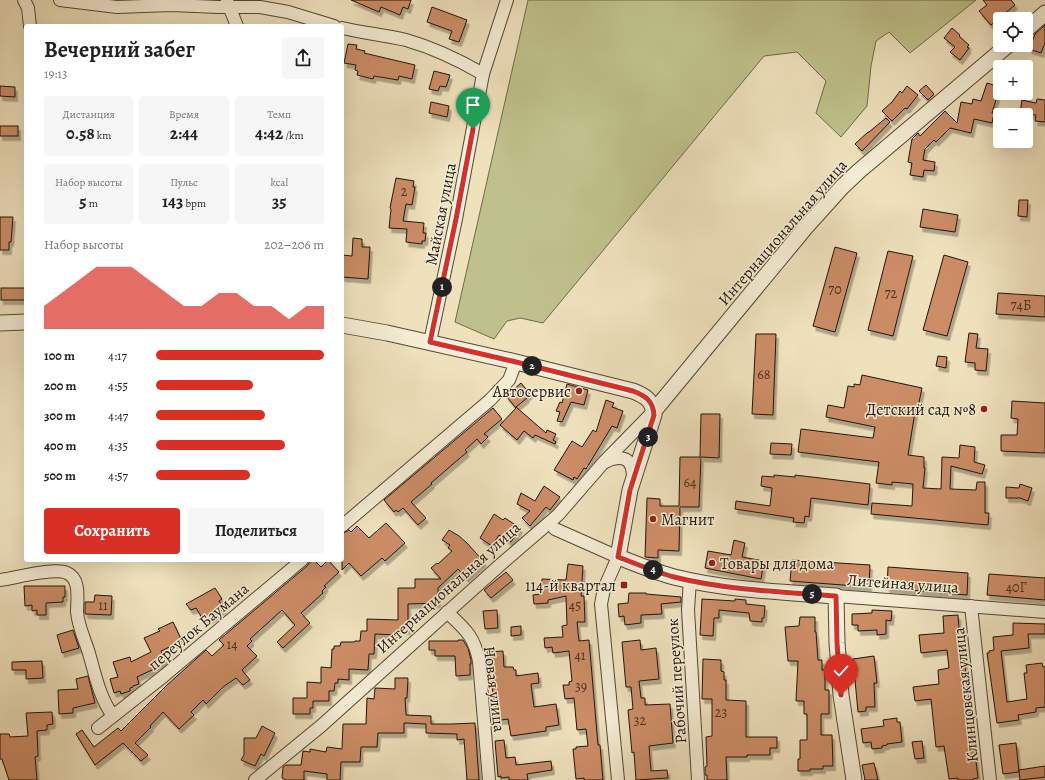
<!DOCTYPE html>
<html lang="ru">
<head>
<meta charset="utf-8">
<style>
	:root { --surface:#fff; --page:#f6f6f6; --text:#222; --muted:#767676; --accent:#d93025 }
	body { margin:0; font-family:Alegreya,serif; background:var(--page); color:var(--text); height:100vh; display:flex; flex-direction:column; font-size:15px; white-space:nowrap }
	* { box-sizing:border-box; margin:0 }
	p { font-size:13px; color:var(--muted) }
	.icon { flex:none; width:22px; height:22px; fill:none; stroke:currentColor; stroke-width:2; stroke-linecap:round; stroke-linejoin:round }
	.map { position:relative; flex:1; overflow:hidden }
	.sheet { position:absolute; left:24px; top:24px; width:320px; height:538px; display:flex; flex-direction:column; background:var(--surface); border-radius:4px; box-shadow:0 4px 16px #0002 }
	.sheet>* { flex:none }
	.tools { position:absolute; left:993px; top:12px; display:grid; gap:8px }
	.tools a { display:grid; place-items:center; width:40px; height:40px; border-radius:4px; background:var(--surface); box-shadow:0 4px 16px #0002; font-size:20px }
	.pin { position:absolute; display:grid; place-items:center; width:34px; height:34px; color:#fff; margin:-41px -17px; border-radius:50% 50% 50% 0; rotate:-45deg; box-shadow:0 0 4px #0007 }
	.pin .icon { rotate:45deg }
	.km { position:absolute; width:20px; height:20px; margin:-10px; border-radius:50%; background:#222; color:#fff; font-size:11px; line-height:20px; text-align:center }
	.round { display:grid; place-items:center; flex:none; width:42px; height:42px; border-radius:4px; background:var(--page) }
	.headline { display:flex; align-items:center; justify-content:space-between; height:68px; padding:0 20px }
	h1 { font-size:22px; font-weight:600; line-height:30px }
	.stats { display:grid; grid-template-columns:repeat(3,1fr); gap:6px; height:68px; padding:4px 20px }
	.stats div { display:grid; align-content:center; border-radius:4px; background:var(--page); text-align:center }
	.stats b { font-size:17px; font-weight:600 }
	.stats small { font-size:11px; font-weight:400 }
	.stats p { font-size:11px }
	.chart { height:112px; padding:8px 20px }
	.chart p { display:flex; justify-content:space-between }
	.chart svg { width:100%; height:72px; margin-top:4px; fill:var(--accent); opacity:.7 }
	.primary-button { display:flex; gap:8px; margin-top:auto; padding:8px 20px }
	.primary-button a { flex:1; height:46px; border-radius:4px; background:var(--accent); color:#fff; font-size:16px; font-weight:600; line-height:46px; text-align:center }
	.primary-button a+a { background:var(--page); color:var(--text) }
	ul { padding:0 20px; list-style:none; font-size:13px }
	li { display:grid; grid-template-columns:64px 48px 1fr; align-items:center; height:30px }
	li i { height:10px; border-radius:5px; background:var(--accent) }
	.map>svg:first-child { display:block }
</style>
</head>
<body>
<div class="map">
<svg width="1045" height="780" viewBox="0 0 1045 780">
	<defs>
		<filter id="shadow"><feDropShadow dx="2.5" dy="4.5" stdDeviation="0" flood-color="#0004"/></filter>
	</defs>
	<rect width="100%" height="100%" fill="#eee1bc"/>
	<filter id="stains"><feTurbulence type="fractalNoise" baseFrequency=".005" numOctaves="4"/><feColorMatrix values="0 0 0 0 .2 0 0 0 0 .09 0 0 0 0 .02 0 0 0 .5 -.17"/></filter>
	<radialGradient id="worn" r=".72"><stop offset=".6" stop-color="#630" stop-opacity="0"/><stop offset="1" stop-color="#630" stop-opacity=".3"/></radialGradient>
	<path fill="#bfc18c" stroke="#6f6a4b" d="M528,0h448l-66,53 -21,-21 -13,9 -5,25 -4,40 -26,31 -25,-24 10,-32 -29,-29 -33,4 -221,267 -23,-5 -13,3 -13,18 -39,-17z"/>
	<g fill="#cc8d66" stroke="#1f140a" filter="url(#shadow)">
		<path d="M351,0h60l-3,9 -5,-2 -3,8 -19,-8 -2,5z"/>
		<path d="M983,0h28l4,5 -24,20 -12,-14 8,-6z"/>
		<path d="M432,7l35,13 -8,22 -10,-3 3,-8 -25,-9z"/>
		<path d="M1045,25v18l-4,10 -12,-4 6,-15z"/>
		<path d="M952,28l8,7 -1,1 10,9 -2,2 2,1 -9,12 -10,-8 5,-5 -11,-9z"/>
		<path d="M348,44l9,1 -1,4 9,2 -1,2 51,12 -3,14 -13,-3 -1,4 -24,-4 -1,3 -16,-4 1,-4 -3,-1 1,-5 -12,-2z"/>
		<path d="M434,71l16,4 -4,12 -6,-1 -2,5 -9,-2z"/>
		<path d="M987,83l13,4 -8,26h2l-2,10 -18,-4 -3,14 -21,-5 -14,14 -2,-2 -9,9 -2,11 12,2 -1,9 -10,-1 -1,7 -13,-2 2,-12 -4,-1 4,-23 6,-6 2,3 25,-25 12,12 4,-21 11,2 1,-5 8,2z"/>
		<path d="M926,85l8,9 -6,6 -9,-9z"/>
		<path d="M0,86l15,1v10l-15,-1z"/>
		<path d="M907,86l11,9 -11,14 -2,-1 -13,13 -10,-10 10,-9 8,-11 2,2z"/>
		<path d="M1037,99l8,1v22l-10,-1 1,-6 -16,-2 2,-13 14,3z"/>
		<path d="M431,102l18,4 -2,11 -18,-4z"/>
		<path d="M886,118l4,4 -28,29 -7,-7 13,-12h1z"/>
		<rect x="0" y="126" width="18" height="10"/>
		<path d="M396,178l18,3 -1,6h2l-3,18 -6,-1 -3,17 21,2 -1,10h3l-1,8h-3v3l-16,-2 1,-13 -18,-1 2,-19 -1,-1z"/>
		<path d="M1019,200h9l-1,17 -9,-1z"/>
		<path d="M923,209l35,6 -3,17 -35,-5z"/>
		<path d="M0,217h13l-2,25h-2v8h-9z"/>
		<path d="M353,238l9,1v8h8l-2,32 -26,-2v-22l10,1z"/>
		<path d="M835,247l22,6 -22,79 -22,-6z"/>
		<path d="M888,251l25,5 -20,80 -25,-6z"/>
		<path d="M944,255l24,7 -21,74 -24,-6z"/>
		<rect x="1" y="288" width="25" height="12"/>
		<path d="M998,293l47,3v21l-49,-3z"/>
		<path d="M969,333l9,1 -2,14 12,1 -2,22 -11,-1v-7l-10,-1z"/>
		<path d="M756,334h20l-3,81 -21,-1z"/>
		<path d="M938,356l9,1 -1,11 -10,-2z"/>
		<path d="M862,375l60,13 -4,19 -2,-1 -8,49 16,2v11h1l-2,20 18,1 1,-32 17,1 1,-13 15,2 -1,15 11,3 -3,9 -31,-8 -1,23 26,1 1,-8h8v31h4l-1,12 -117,-11 1,-11 40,3 1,-22 -21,-2v3l-16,-2 3,-21 -81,-10 3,-23 72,9 2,-11 -49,-10 2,-12 16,3 4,-22 6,1v-3l6,1z"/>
		<path d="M521,383l9,11 -4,3 1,1 -11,9 30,26 1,-3 9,4 -3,6 3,2 -1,2 -20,-9 -2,3 -9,-7 -7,9 -17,-15 16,-17 -10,-12z"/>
		<path d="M567,384l21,6 -4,15 -13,-3 -9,20 -5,-1 3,-9 -4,-1 4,-9 2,1z"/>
		<path d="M606,400l8,3 -2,4 11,4 -6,17 -5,-2 -26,43 -2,-1 -7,11 -3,-2 -1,3 -19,-10 18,-29 10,6 11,-17 3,2z"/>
		<path d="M1012,401l33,2v50l-44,-2v-16h16l1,-16 -7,-1z"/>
		<path d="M493,408l9,11 -18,15 4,3 -7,7 -4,-5 -12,11 2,2 -36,31 1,1 -21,18 15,16 -8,7 -15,-17 -5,4 -2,-2 -2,2 -10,-12z"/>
		<path d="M701,414h19l-1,44 -18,-1 -2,50h-19l-1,44 -21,-1v8l-13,-1 2,-59 13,1v7h19l1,-49h20z"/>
		<path d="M771,443l21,1 -1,11 -21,-1z"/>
		<path d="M774,475l21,2v-2l75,9 -2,21 -57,-7 -2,19 -4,-1 -1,7 -11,-1 1,-4 -59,-9 1,-8 34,5 2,-18 -11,-2 1,-10 12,1z"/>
		<path d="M1020,484l12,4 -4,13 -8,-3h-14v-11l13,1z"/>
		<path d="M544,486l16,11 -10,13 -4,-3 -16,19 -8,-8 8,-7 -13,-7 4,-11 14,8z"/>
		<path d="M494,514l9,6 2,-2 15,10 -9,14 -12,-7 -7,11 -12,-8z"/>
		<path d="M386,523l19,20 -20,18 -3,-3 -21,18 -12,-13 -7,7v-36l7,-4 2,2 6,-6 12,12z"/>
		<path d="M449,530l10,6 8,7 17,19 -18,16 -8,-9 -20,19v15l-30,1v26l-10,-1v6l-23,-1 -1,20h-5l-1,16 -19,-1v11l-11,-1v4h-3l-1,8h-5v10h-16v7h-3v6h-17v-16h14v-16l14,1v-16l10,1 1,-19h2v-3h6l1,-4h13l1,-1h5l1,-10h6v-12l31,1v-32h17v-9h26l-10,-11 6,-5 1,1 14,-13 -4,-3 2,-3 -8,-5z"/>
		<path d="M734,540l11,3 -3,14 22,4 -3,18 -56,-11 3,-17 23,4z"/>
		<path d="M311,560h3l7,7 7,-7 11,12 -15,14 2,1 -4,4 1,2 -22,20 9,10 -27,25 -6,-6 18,-17 -13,-15 -32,29 2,2 -5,5 10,10 -15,14 8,10 -7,5 -7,-7 -13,9 -17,17 -3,-4 -12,12 3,3 -15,14 -16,-17 -13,14 1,1 -16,16 13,12 -7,6 -18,-18 -28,22 -19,-31 6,-4 12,17 24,-19 3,3 45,-45 40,-36 6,6 12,-11 -5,-5 88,-74z"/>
		<path d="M792,560l78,5 -1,22 -79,-6z"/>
		<path d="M568,564l15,2 -2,30h3l1,26h-8l2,19 10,-1 9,105h2l3,35h-19v-2l-8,1 -3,-30h3v-2l12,-1 -2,-17 -9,1 -3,-32 -9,1 -2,-14h6v-3l3,-1 -3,-30 -16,2 -1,-6 -7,1 -1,-10 19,-1 -1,-11 5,-1 -1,-29 -18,4v3l-14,1 -1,-9 8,-1 1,-15 24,1z"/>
		<path d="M888,567l80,6 -1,22 -80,-7z"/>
		<path d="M506,572l7,8 -22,18 -7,-8z"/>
		<path d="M989,574l56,4v22l-58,-5z"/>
		<path d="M24,586h41v11h-2v5l-17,1v12h-9v-5l-5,1v-6l-7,1z"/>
		<path d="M215,588l7,11 -3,2 5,8 -6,3 1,2 -15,7 -8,-13 -5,2 -5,-6z"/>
		<path d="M629,593h17v1l35,3v5l-20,2 1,10 -21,1v8l-16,2 -1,-9 -5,1 -1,-13 10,-1z"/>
		<path d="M95,595l17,1 -1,19 -26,-1v-12h9z"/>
		<path d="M702,599l33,2v-2l11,1v4l19,2 -1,12h-2v4l-12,-1 -1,-8 -30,-3v8h-5l-1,18 -13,-1z"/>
		<path d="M497,610l1,18 -13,1 -2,-18z"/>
		<path d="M872,610l20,1 -1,10 -5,-1v14l-9,1v-5l-19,1v-6h-6v-11l20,-1z"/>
		<path d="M958,615l2,27h1l4,24 13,112 -5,1v1h-15v-2l-9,1 -5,-33 -8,1 -5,-48 -16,2 -2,-14 26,-3 -1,-14 11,-2 -2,-18 -26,3 -2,-18 25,-2 -1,-17z"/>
		<path d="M800,617h15v15h1l2,28h4v10h3v20h4v24h-8v21h11l1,31h-10v3h-13v2h-12v-12h2v-19h7v-26h-3v-13h-8l2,-40h-10l-3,-34 14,-1z"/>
		<path d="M173,622l9,19 -21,10 5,10 -13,6 1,2 -17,8 2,7 -6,2v1l-3,1v3l-9,3 -1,-3 -6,2 -4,-14 8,-2 -5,-15 17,-5 1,5 20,-10 -7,-14 16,-7 -2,-2z"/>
		<path d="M1013,623l32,1v10h-17l1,14 -28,3 6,51 20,-3 -3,-26h3l-1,-8 16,-2 1,4h2v40l-9,1v4l-18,3 1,5 -22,3 -10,-70h2v-2l5,-1 -1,-13 20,-2z"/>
		<path d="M521,626v9l-10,1v-9z"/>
		<path d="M73,630l6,18 -17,5 -5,-18z"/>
		<path d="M458,640h5l5,8 3,12v4h-1v11l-14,1 -1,-20h-20v-6h-6v-9h29z"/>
		<path d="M640,640l1,10 15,-2 3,31 -20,2 2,17h4v7l25,-1 3,39 -24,3 2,25 16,-1 1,8 -32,2 -2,-28 -2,1 -4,-43 5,-1 -2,-22h-5l-4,-45z"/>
		<path d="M503,651l1,16h9l1,3h2v6l22,-3 1,10 -8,1 3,23 22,-3 3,21 -13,2v4l-35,5 -3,-17 -14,2 -1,-9 3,-1 -5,-30h-2l-2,-29z"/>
		<path d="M874,656l3,27h-3l1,24h-9v4l-8,1 -5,-53z"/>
		<path d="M703,659l18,1v11l3,1v8h2v20l20,1v36h31v11h-7v7h-23v2h-21l1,23h-20v-5h-2v-8l2,-1 -1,-29 6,-1v-37h-10z"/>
		<path d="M42,661l1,17 -17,1v-9h-14v-8z"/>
		<path d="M88,676l7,27 -22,5v5l-14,1 -1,-24 20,-1 -2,-10z"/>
		<path d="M395,678h13l-1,20h-2l1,17 25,1v8h21l23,-1 4,57h-12l-3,-41 -7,1v-6l-31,-1v-9l-20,-1h-2v10h-26l-1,14h-16l-1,15h-19l-1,18h-13v-6l-23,-3v9h-18l-4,-2 1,-11 3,-2h15l2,-14 7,1v-3l16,3 1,-5 15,2 1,-25h23l1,-26 7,1 1,-11 20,1z"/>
		<path d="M52,712l1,12 -6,1v5l-10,1 1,25 -3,1 2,23h-28l-7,-21h-2v-25h9l1,3 18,-1 -2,-23z"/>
		<path d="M897,718v4h3l2,20 -15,2v1l-5,1v2l-10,1 -1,-7 -8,1 -2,-14 23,-3 -1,-6z"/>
		<path d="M262,726l13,7 -11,23 -3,-2 -6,12 -14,-6 3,-5v-17h12z"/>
		<path d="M504,740l2,18 9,-1 1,8 35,-4 1,9 -25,4 1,6h-19v-3l-8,1v-2l-3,1 -3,-36z"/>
		<path d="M922,741l2,17 -9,1 -3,-17z"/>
		<path d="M1016,743l3,29 -16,2 -4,-29z"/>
		<path d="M874,763l4,17h-13l-3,-15z"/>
		<path d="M1045,766v11l-25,3 -1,-10z"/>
	</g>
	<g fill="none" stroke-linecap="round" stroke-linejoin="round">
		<g stroke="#534736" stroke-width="14">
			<g id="minor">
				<path d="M24,0l4,8 2,18"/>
				<path d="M60,0l57,7 54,-2 47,2h42l28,5 46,14"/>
				<path d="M227,1l10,25"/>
				<path d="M342,28c21,5 43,7 64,12 28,8 53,20 77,34"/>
				<path d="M430,342l26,-123 27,-145 24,-74"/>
				<path d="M605,462c18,-8 28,-4 28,16"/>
				<path d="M549,523l6,6 63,28 -14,32 -3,15 17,176"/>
				<path d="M342,526l148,-126 19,-20 7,-18"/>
				<path d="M0,580c16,-2 54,-13 67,-7 14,6 10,26 10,39 1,13 7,26 11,38 7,23 11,47 25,66"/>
				<path d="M690,580l-2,30 10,170"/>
				<path d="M836,596l209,16"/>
				<path d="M971,606l19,174"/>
				<path d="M447,612c19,18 27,24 32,49l10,119"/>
				<path d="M98,728l67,-53 137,-115"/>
				<path d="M255,780l66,-54 179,-161 58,-50 46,-53 50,-51"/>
			</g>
		</g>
		<g stroke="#534736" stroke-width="17">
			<g id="tertiary">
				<path d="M1026,30l19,-17"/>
				<path d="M0,323l26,-1"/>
				<path d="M342,325l45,8 129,29 117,29c13,5 20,10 21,24l-24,75 -12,67c19,7 37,15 56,20 52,13 108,15 162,19l1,47 4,52 13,85"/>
				<path d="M654,411l152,-184 36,-40 17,-16 149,-126"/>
			</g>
		</g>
		<use href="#minor" stroke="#f4ecd3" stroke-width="12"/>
		<use href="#tertiary" stroke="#f4ecd3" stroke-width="15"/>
	</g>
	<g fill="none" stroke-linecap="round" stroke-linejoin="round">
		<g stroke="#fff" stroke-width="8">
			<path id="route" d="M473,129l-17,90 -26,123 86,20 117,29c13,5 20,10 21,24l-24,75 -12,67c19,7 37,15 56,20 52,13 108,15 162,19l1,47 4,52"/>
		</g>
		<use href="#route" stroke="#d93025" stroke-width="5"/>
	</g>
	<g fill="#8f2418" stroke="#f4ecd3" stroke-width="1.5">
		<circle cx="579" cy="391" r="4"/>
		<circle cx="984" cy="409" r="4"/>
		<circle cx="653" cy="519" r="4"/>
		<circle cx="712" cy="563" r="4"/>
		<rect x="620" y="581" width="8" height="8" rx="2"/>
	</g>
	<g text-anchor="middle" stroke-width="3" stroke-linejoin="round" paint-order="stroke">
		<g font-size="14" fill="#4a3221">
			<text x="404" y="196">2</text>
			<text x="835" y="294">70</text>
			<text x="891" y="298">72</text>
			<text x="1021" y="310">74Б</text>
			<text x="764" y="379">68</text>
			<text x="690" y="487">64</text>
			<text x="1016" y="592">40Г</text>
			<text x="103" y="610">11</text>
			<text x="575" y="610">45</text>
			<text x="232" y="649">14</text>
			<text x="580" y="660">41</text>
			<text x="581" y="691">39</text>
			<text x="721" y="717">23</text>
			<text x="640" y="725">32</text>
		</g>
		<g font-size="16" fill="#1f140a" stroke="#f4ecd3">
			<text transform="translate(440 214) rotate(-79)" y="6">Майская улица</text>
			<text transform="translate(782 232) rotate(-49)" y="6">Интернациональная улица</text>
			<text transform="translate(903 583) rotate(4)" y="6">Литейная улица</text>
			<text transform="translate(448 587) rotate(-42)" y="6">Интернациональная улица</text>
			<text transform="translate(198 626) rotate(-40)" y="6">переулок Баумана</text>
			<text transform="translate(676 681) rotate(-94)" y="6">Рабочий переулок</text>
			<text transform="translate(495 689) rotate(83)" y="6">Новая улица</text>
			<text transform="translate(965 695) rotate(-96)" y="6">Клинцовская улица</text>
		</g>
		<g font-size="16" fill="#1f140a" stroke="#f4ecd3" text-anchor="end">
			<text x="571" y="397">Автосервис</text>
			<text x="976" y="415">Детский сад №8</text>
			<text x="661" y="525" text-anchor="start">Магнит</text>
			<text x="720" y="569" text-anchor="start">Товары для дома</text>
			<text x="616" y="591">114-й квартал</text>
		</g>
	</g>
	<rect width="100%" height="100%" filter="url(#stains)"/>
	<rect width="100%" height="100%" fill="url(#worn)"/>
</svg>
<div class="tools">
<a><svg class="icon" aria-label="locate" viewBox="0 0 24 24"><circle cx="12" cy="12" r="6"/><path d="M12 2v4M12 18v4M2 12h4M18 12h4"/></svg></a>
<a>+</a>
<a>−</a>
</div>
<div class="pin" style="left:473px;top:129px;background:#1e9e55"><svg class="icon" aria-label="arrive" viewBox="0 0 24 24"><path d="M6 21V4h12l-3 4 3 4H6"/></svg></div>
<div class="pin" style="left:841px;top:695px;background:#d93025"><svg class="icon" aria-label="check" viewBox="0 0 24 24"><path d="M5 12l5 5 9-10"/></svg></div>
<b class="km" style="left:442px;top:287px">1</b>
<b class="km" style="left:532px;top:366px">2</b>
<b class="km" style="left:648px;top:437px">3</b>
<b class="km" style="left:653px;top:570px">4</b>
<b class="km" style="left:812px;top:594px">5</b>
<section class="sheet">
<div class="headline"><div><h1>Вечерний забег</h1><p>19:13</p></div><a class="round"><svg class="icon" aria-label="share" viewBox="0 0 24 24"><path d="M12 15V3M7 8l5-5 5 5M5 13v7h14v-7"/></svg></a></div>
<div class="stats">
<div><p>Дистанция</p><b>0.58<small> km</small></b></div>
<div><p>Время</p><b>2:44</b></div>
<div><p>Темп</p><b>4:42<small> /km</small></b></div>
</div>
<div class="stats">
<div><p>Набор высоты</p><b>5<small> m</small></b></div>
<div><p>Пульс</p><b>143<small> bpm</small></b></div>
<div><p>kcal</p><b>35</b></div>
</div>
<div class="chart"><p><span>Набор высоты</span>202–206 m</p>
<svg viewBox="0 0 160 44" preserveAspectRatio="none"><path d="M0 44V30L10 22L20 14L30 6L40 6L50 6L60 14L70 22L80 30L90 30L100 22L110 22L120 30L130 30L140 38L150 30L160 30V44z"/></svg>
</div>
<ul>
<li><b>100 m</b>4:17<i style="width:100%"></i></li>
<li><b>200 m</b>4:55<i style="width:58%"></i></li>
<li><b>300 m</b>4:47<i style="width:65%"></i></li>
<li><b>400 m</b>4:35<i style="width:77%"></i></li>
<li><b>500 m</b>4:57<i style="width:56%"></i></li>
</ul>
<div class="primary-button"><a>Сохранить</a><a>Поделиться</a></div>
</section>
</div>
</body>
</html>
